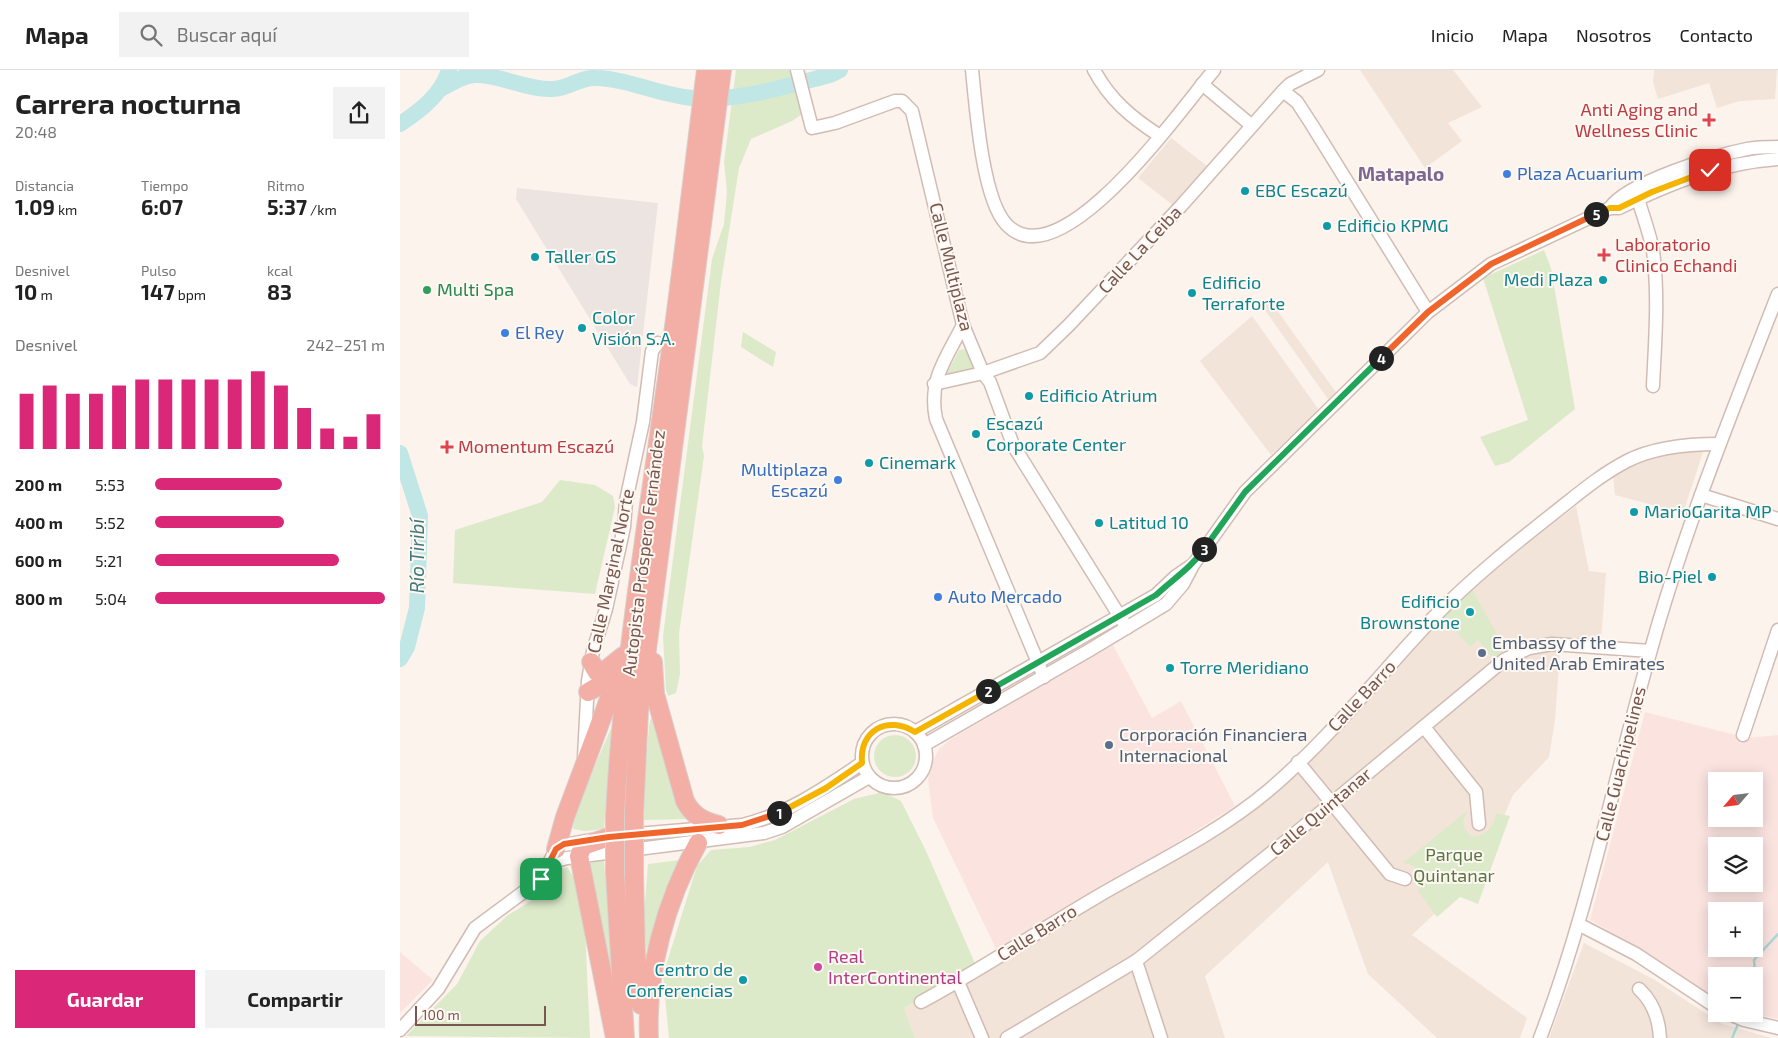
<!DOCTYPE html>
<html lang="es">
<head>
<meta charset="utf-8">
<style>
	:root { --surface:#fff; --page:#f2f2f2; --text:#222; --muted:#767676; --line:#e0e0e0; --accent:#db2777 }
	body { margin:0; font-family:"Exo 2",sans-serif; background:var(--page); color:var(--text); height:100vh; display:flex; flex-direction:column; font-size:19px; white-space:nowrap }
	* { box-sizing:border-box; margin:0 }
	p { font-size:16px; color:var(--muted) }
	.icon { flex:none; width:28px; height:28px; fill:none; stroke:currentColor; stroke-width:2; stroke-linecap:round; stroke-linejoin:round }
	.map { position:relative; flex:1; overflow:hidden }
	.drawer { display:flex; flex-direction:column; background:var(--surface); width:400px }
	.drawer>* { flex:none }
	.needle { width:32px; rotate:242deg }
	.buttons { position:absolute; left:1308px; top:702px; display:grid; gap:10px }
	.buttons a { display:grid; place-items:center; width:55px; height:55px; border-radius:0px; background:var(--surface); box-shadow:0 2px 12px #0003; font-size:25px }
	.scale { position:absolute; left:15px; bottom:12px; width:131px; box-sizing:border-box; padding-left:5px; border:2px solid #77574f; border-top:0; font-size:14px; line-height:18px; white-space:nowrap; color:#77574f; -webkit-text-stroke:4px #fef8f2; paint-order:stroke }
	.pin { position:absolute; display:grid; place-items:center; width:42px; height:42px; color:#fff; margin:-21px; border-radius:10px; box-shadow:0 2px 8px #0006 }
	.km { position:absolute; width:25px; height:25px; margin:-12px; border-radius:50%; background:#222; color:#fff; font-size:14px; line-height:25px; text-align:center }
	.round { display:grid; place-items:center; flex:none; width:52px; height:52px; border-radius:0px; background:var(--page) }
	.overview { display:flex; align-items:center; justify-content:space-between; height:85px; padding:0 15px }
	h1 { font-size:28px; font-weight:700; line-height:38px }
	.figures { display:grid; grid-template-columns:repeat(3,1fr); gap:8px; height:85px; padding:5px 15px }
	.figures div { display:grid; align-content:center }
	.figures b { font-size:21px; font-weight:700 }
	.figures small { font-size:14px; font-weight:400 }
	.figures p { font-size:14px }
	.chart { height:140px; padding:10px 15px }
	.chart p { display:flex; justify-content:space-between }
	.chart svg { width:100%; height:90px; margin-top:5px; stroke:var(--accent); stroke-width:6 }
	.cta { display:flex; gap:10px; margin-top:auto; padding:10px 15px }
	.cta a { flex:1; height:58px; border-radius:0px; background:var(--accent); color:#fff; font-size:20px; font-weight:700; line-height:58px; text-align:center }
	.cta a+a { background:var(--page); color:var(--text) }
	ul { padding:0 15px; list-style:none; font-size:16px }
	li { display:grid; grid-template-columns:80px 60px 1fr; align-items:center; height:38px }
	li i { height:12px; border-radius:6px; background:var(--accent) }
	header { display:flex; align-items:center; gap:30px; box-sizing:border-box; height:70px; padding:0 25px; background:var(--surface); border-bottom:1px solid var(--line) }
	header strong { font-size:24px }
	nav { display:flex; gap:28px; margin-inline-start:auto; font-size:18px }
	.search { width:350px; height:45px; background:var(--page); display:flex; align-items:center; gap:12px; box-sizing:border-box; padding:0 18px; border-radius:0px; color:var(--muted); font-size:19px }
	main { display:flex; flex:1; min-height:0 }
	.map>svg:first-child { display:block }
</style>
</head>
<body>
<header>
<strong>Mapa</strong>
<div class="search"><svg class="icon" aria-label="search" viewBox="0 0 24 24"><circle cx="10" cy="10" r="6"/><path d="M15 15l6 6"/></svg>Buscar aquí</div>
<nav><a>Inicio</a><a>Mapa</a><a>Nosotros</a><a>Contacto</a></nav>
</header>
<main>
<section class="drawer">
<div class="overview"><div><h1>Carrera nocturna</h1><p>20:48</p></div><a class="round"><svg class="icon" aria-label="share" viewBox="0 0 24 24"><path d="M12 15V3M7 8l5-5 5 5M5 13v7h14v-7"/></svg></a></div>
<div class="figures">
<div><p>Distancia</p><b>1.09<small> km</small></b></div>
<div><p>Tiempo</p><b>6:07</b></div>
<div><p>Ritmo</p><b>5:37<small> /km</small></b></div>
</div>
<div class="figures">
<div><p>Desnivel</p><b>10<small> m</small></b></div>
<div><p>Pulso</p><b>147<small> bpm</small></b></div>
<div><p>kcal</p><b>83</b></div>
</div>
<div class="chart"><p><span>Desnivel</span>242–251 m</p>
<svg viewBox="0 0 160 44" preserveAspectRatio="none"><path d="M5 44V17M15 44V13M25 44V17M35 44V17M45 44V13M55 44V10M65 44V10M75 44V10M85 44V10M95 44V10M105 44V6M115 44V13M125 44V24M135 44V34M145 44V38M155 44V27"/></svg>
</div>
<ul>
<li><b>200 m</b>5:53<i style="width:55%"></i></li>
<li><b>400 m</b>5:52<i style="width:56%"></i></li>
<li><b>600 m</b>5:21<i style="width:80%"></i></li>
<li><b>800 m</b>5:04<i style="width:100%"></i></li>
</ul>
<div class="cta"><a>Guardar</a><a>Compartir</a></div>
</section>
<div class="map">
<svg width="1378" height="968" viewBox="0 0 1378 968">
	<rect width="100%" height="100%" fill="#fcf3ec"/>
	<g fill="#f3e4da">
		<path d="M960,0h93l29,37 -34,16 14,18 -37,27z"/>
		<path d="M1254,0h123l-2,29 -35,2 -23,7 -8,-25 -51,16 -5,-17z"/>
		<path d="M771,68l36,28 -33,40 -36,-28z"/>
		<path d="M869,229l69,96 -8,7 -68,-96z"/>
		<path d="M852,246l67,94 -48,45 -71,-94z"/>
		<path d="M1304,379l-21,64 -68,-18 -2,-21 33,-16 41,-8z"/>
		<path d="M1176,436l13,65 17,2 -5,68 -40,-3 -6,82 -6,37 -36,38 -33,76 -68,64 115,83 -7,20h-83l-69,-64 -40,-112 -123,114 20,62h-310l-11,-30 147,-78 148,-83 95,-73 22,-21 71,-74 51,-61 75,-63z"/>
		<path d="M1184,873l69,36 69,45 49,14h-222z"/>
	</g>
	<g fill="#fbe4e0" fill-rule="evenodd">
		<path d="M713,575l39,73 29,-17 54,105 -71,45 -167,100 -64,-133 -5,-39 5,-18 6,-12 12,-10z"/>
		<path d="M1245,642l103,26 30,-3v284l-24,-5v-38h-38v24l-14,-8 -38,-28 -74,-44zM1316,711h38v38h-38zM1316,776h38v38h-38zM1316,841h38v38h-38z"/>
		<path d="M0,882l33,28 -33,33z"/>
	</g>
	<path fill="#ece4e1" d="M117,118l141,15 -21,184 -7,-3 -114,-185z"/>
	<g fill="#dceaca">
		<path d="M336,0h58l11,42 -13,9 -41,18 -12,29 -18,114 -19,164 2,10 -25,178 1,40 -4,19 -8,3 -2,-6 -3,-54 49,-377 12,-35 3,-32 -3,-30z"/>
		<path d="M1144,180l7,18 24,141 -66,53 -14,4 -15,-29 48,-17 -45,-142z"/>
		<path d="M343,262l33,20 -3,15 -32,-20z"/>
		<path d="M566,279l9,17 -1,5 -24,6 -3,-4 12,-23z"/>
		<path d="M160,410l35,5 18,11 2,11 -20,87 -142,-11 2,-53 87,-28z"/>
		<path d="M1072,519l33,60 -11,10 -16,-19 -8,7 -28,-32z"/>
		<path d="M252,642l37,107 -46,1 -1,-8 7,-85z"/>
		<path d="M212,656l-8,103 -19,2 -12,-2 2,-17z"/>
		<circle cx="495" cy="686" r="21"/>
		<path d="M483,722l18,9 25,50 51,117 -73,40 11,30h-246l-6,-63 34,-109 14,-16 38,-3 26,-7 79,-41z"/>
		<path d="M1067,741l-4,11 1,6 7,8c15,1 23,-10 25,-23l14,3 -32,88 -18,-7 -23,20 -19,-26c9,-14 2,-26 -15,-28z"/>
		<path d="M280,790l-33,97 -3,-41 4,-52z"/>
		<path d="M195,791h9l6,73 2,61 -26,-130z"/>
		<path d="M167,797l11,17 7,45 5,109 -184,-2 51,-52 23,-43 28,-26 33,-20 14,-25z"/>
	</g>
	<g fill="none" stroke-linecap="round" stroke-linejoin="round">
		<g stroke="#a7d7d7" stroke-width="2.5">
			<path d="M1354,919l2,-5 -2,-24 24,-26"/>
			<path d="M1332,968l7,-16"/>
		</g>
		<g stroke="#c0e6e5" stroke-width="16">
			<path d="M39,20c11,-6 26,-16 39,-15 25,1 50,15 74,14 17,0 27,-12 44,-11 33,1 63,17 96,20 46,4 94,-12 138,-23l10,-5"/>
			<path d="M0,54c20,-13 42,-30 49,-54"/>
			<path d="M0,383l20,63 -3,92 -10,39 -7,12"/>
		</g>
		<g stroke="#d1bcb3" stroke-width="15">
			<g id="minor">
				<path d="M397,0l15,58 23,-5 60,-22h7l10,10 51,214 20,48 7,9 23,63 114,183"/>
				<path d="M572,0c4,37 10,128 34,154 54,59 177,-118 208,-154"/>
				<path d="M694,0c16,30 38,48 66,66"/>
				<path d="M802,14l49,41"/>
				<path d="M883,21l14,11 15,23 116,187"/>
				<path d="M1238,129c5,17 12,35 15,52 6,45 2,91 0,135"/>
				<path d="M1210,138c16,-25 107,-53 137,-59 10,-2 21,-2 31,-2"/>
				<path d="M563,255c-17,34 -35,55 -27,94l108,258"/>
				<path d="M534,314l49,-11 57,-20 29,-28 112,-119 102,-115 7,-7 28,-14"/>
				<path d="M1301,425l77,24"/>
				<circle cx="494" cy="686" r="32"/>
				<path d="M1024,657l52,65 3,32"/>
				<path d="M515,662l241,-137 19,-18 16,-11"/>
				<path d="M1343,665l35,-105"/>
				<path d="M524,675l164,-94 78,-47 17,-20 10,-19 52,-73 183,-180 63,-48 119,-56h9c52,-25 101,-45 159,-49"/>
				<path d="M184,687l4,-76 5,-30 13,-42 18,-82 2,-26 17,-79 9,-71 6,-8"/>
				<path d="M898,692l92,112 15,5"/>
				<path d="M226,765l116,-10c44,-10 83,-37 120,-62"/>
				<path d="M149,793l18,-5 197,-25 18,-6 87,-50"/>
				<path d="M1180,855l56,29 80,53"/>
				<path d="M736,891l25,77"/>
				<path d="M558,912l24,56"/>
				<path d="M1239,919c14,13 20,30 21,49"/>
				<path d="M521,932c61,-33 119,-72 179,-107 57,-33 118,-62 169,-105 61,-52 110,-115 165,-173 37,-38 78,-71 120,-104 23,-18 46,-38 73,-52 27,-14 62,-17 92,-17"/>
				<path d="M1330,944l14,6 34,8"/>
				<path d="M0,960l38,-41 37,-61 66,-49 15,-30 3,-3 32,-6"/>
				<path d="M607,968l129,-77 150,-120 218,-181 25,-12 23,-4 98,7"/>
				<path d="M1140,968c48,-125 73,-256 110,-385 34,-123 82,-241 128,-359"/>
			</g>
		</g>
		<g stroke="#d9d0ce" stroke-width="20">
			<g id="highway">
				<path d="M191,592l6,10h6l20,-16"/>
				<path d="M253,592l2,32 30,107c8,15 18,20 34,24"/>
				<path d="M188,622l31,-18"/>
				<path d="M234,744l5,-103 83,-641"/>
				<path d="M215,745c7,-139 30,-278 49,-416 16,-109 28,-219 42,-329"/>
				<path d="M209,767l-26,9 -4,10 36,182"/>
				<path d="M156,779l9,-32 56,-150"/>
				<path d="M215,803l10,165"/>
				<path d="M234,804l2,82 5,49"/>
				<path d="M249,968c-3,-67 17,-137 49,-195"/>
			</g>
		</g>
		<use href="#minor" stroke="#fff" stroke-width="12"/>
		<use href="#highway" stroke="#f3aea6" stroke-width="18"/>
		<g stroke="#d9d0ce" stroke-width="20" stroke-linecap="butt">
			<g id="highway-bridge">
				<path d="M234,744v60"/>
				<path d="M215,745v58"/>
			</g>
		</g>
		<use href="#highway-bridge" stroke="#f3aea6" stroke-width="18"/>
	</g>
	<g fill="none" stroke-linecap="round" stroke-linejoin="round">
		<g stroke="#fff" stroke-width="10">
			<path id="split-1" d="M141,809l15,-30 8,-5 45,-7 133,-12 37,-12"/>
		</g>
		<g stroke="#fff" stroke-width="10">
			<path id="split-2" d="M379,743l47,-25 36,-25c-3,-33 26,-48 53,-31l73,-41"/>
		</g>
		<g stroke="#fff" stroke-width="10">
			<path id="split-3" d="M588,621l168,-96c17,-16 35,-27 48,-46"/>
		</g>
		<g stroke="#fff" stroke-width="10">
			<path id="split-4" d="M804,479l41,-57 136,-134"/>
		</g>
		<g stroke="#fff" stroke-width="10">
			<path id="split-5" d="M981,288l47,-46 63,-48 105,-50"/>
		</g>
		<g stroke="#fff" stroke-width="10">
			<path id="split-6" d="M1196,144l14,-6h9l33,-16 58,-22"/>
		</g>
		<use href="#split-1" stroke="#f0652b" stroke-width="6"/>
		<use href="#split-2" stroke="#f5b400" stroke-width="6"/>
		<use href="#split-3" stroke="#22a559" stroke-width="6"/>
		<use href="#split-4" stroke="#22a559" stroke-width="6"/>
		<use href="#split-5" stroke="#f0652b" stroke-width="6"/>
		<use href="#split-6" stroke="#f5b400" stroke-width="6"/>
	</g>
	<g fill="#e0444e" stroke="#fef8f2" stroke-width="2">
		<path d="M1306.5 42.5h5v5h5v5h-5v5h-5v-5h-5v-5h5z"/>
		<path d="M1201.5 177.5h5v5h5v5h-5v5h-5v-5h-5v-5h5z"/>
		<path d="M44.5 369.5h5v5h5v5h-5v5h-5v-5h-5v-5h5z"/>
	</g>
	<g fill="#3f7fe0" stroke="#fef8f2" stroke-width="2">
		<circle cx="1107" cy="104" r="5"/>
		<circle cx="105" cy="263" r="5"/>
		<circle cx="438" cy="410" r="5"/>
		<circle cx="538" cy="527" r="5"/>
	</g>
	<g fill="#0f9aa8" stroke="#fef8f2" stroke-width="2">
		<circle cx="845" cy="121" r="5"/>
		<circle cx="927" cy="156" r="5"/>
		<circle cx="135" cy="187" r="5"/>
		<circle cx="1203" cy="210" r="5"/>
		<circle cx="792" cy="223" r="5"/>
		<circle cx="182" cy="258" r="5"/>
		<circle cx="629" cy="326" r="5"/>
		<circle cx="576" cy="364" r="5"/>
		<circle cx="469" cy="393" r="5"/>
		<circle cx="1234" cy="442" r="5"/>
		<circle cx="699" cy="453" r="5"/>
		<circle cx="1312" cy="507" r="5"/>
		<circle cx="1070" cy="542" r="5"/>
		<circle cx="770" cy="598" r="5"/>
		<circle cx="343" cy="910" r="5"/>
	</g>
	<circle fill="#2e9e5b" stroke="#fef8f2" stroke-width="2" cx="27" cy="220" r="5"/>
	<g fill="#5c6f8a" stroke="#fef8f2" stroke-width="2">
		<circle cx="1082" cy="583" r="5"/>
		<circle cx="709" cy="675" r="5"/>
	</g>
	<circle fill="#d1479c" stroke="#fef8f2" stroke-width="2" cx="418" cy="897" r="5"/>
	<g text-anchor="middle" stroke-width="4" stroke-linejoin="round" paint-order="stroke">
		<g font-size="18" fill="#be3a42" stroke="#fef8f2" text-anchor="start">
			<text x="1298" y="46" text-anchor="end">Anti Aging and<tspan x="1298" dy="21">Wellness Clinic</tspan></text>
			<text x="1215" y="181">Laboratorio<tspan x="1215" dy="21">Clinico Echandi</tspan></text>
			<text x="58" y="383">Momentum Escazú</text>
		</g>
		<g font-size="18" fill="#366cbe" stroke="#fef8f2" text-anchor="start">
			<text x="1117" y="110">Plaza Acuarium</text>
			<text x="115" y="269">El Rey</text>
			<text x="428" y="406" text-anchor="end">Multiplaza<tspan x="428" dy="21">Escazú</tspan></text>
			<text x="548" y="533">Auto Mercado</text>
		</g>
		<g font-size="18" fill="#0d838f" stroke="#fef8f2" text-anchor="start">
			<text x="855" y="127">EBC Escazú</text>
			<text x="937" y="162">Edificio KPMG</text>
			<text x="145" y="193">Taller GS</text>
			<text x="1193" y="216" text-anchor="end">Medi Plaza</text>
			<text x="802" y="219">Edificio<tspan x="802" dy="21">Terraforte</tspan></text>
			<text x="192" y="254">Color<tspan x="192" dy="21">Visión S.A.</tspan></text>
			<text x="639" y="332">Edificio Atrium</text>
			<text x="586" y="360">Escazú<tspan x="586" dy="21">Corporate Center</tspan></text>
			<text x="479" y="399">Cinemark</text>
			<text x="1244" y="448">MarioGarita MP</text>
			<text x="709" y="459">Latitud 10</text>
			<text x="1302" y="513" text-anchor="end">Bio-Piel</text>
			<text x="1060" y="538" text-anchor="end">Edificio<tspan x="1060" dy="21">Brownstone</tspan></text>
			<text x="780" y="604">Torre Meridiano</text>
			<text x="333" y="906" text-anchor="end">Centro de<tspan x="333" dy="21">Conferencias</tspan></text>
		</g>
		<g font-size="18" fill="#77574f" stroke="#fef8f2">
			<text transform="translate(740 180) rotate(-47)" y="6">Calle La Ceiba</text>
			<text transform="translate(551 197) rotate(76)" y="6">Calle Multiplaza</text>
			<text transform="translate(244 483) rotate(-83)" y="6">Autopista Próspero Fernández</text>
			<text transform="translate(211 501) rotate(-78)" y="6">Calle Marginal Norte</text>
			<text transform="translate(962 626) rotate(-47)" y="6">Calle Barro</text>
			<text transform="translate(1221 694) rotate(-76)" y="6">Calle Guachipelines</text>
			<text transform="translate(921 742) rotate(-40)" y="6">Calle Quintanar</text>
			<text transform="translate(637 863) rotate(-32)" y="6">Calle Barro</text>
		</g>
		<g font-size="18" fill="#27864d" stroke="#fef8f2" text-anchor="start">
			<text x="37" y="226">Multi Spa</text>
		</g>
		<g font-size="18" fill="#4e5e75" stroke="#fef8f2" text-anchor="start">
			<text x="1092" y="579">Embassy of the<tspan x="1092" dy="21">United Arab Emirates</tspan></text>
			<text x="719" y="671">Corporación Financiera<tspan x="719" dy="21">Internacional</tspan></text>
		</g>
		<g font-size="18" fill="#5a7644" stroke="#fef8f2">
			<text x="1054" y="791">Parque<tspan x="1054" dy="21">Quintanar</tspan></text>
		</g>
		<g font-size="18" fill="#b23c85" stroke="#fef8f2" text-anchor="start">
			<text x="428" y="893">Real<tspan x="428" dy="21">InterContinental</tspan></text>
		</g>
		<g font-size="19" font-weight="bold" fill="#7d6792" stroke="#fef8f2">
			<text x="1001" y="111">Matapalo</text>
		</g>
		<g font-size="19" font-style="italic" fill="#427a7b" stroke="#fef8f2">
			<text transform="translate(17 486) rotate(-90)" y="7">Río Tiribí</text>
		</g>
	</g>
</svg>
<div class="buttons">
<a><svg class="needle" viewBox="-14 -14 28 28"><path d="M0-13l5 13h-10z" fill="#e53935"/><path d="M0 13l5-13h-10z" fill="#767676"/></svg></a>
<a><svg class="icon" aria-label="layers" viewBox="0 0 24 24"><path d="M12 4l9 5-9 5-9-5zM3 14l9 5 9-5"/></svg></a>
<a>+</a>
<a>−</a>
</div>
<div class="scale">100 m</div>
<div class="pin" style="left:141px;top:809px;background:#1e9e55"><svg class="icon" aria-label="arrive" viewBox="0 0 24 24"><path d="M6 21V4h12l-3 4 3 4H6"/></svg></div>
<div class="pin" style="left:1310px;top:100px;background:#d93025"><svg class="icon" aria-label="check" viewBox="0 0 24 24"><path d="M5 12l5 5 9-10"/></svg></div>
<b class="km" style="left:379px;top:743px">1</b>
<b class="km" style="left:588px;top:621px">2</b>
<b class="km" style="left:804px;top:479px">3</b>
<b class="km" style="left:981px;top:288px">4</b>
<b class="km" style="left:1196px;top:144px">5</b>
</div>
</main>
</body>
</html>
